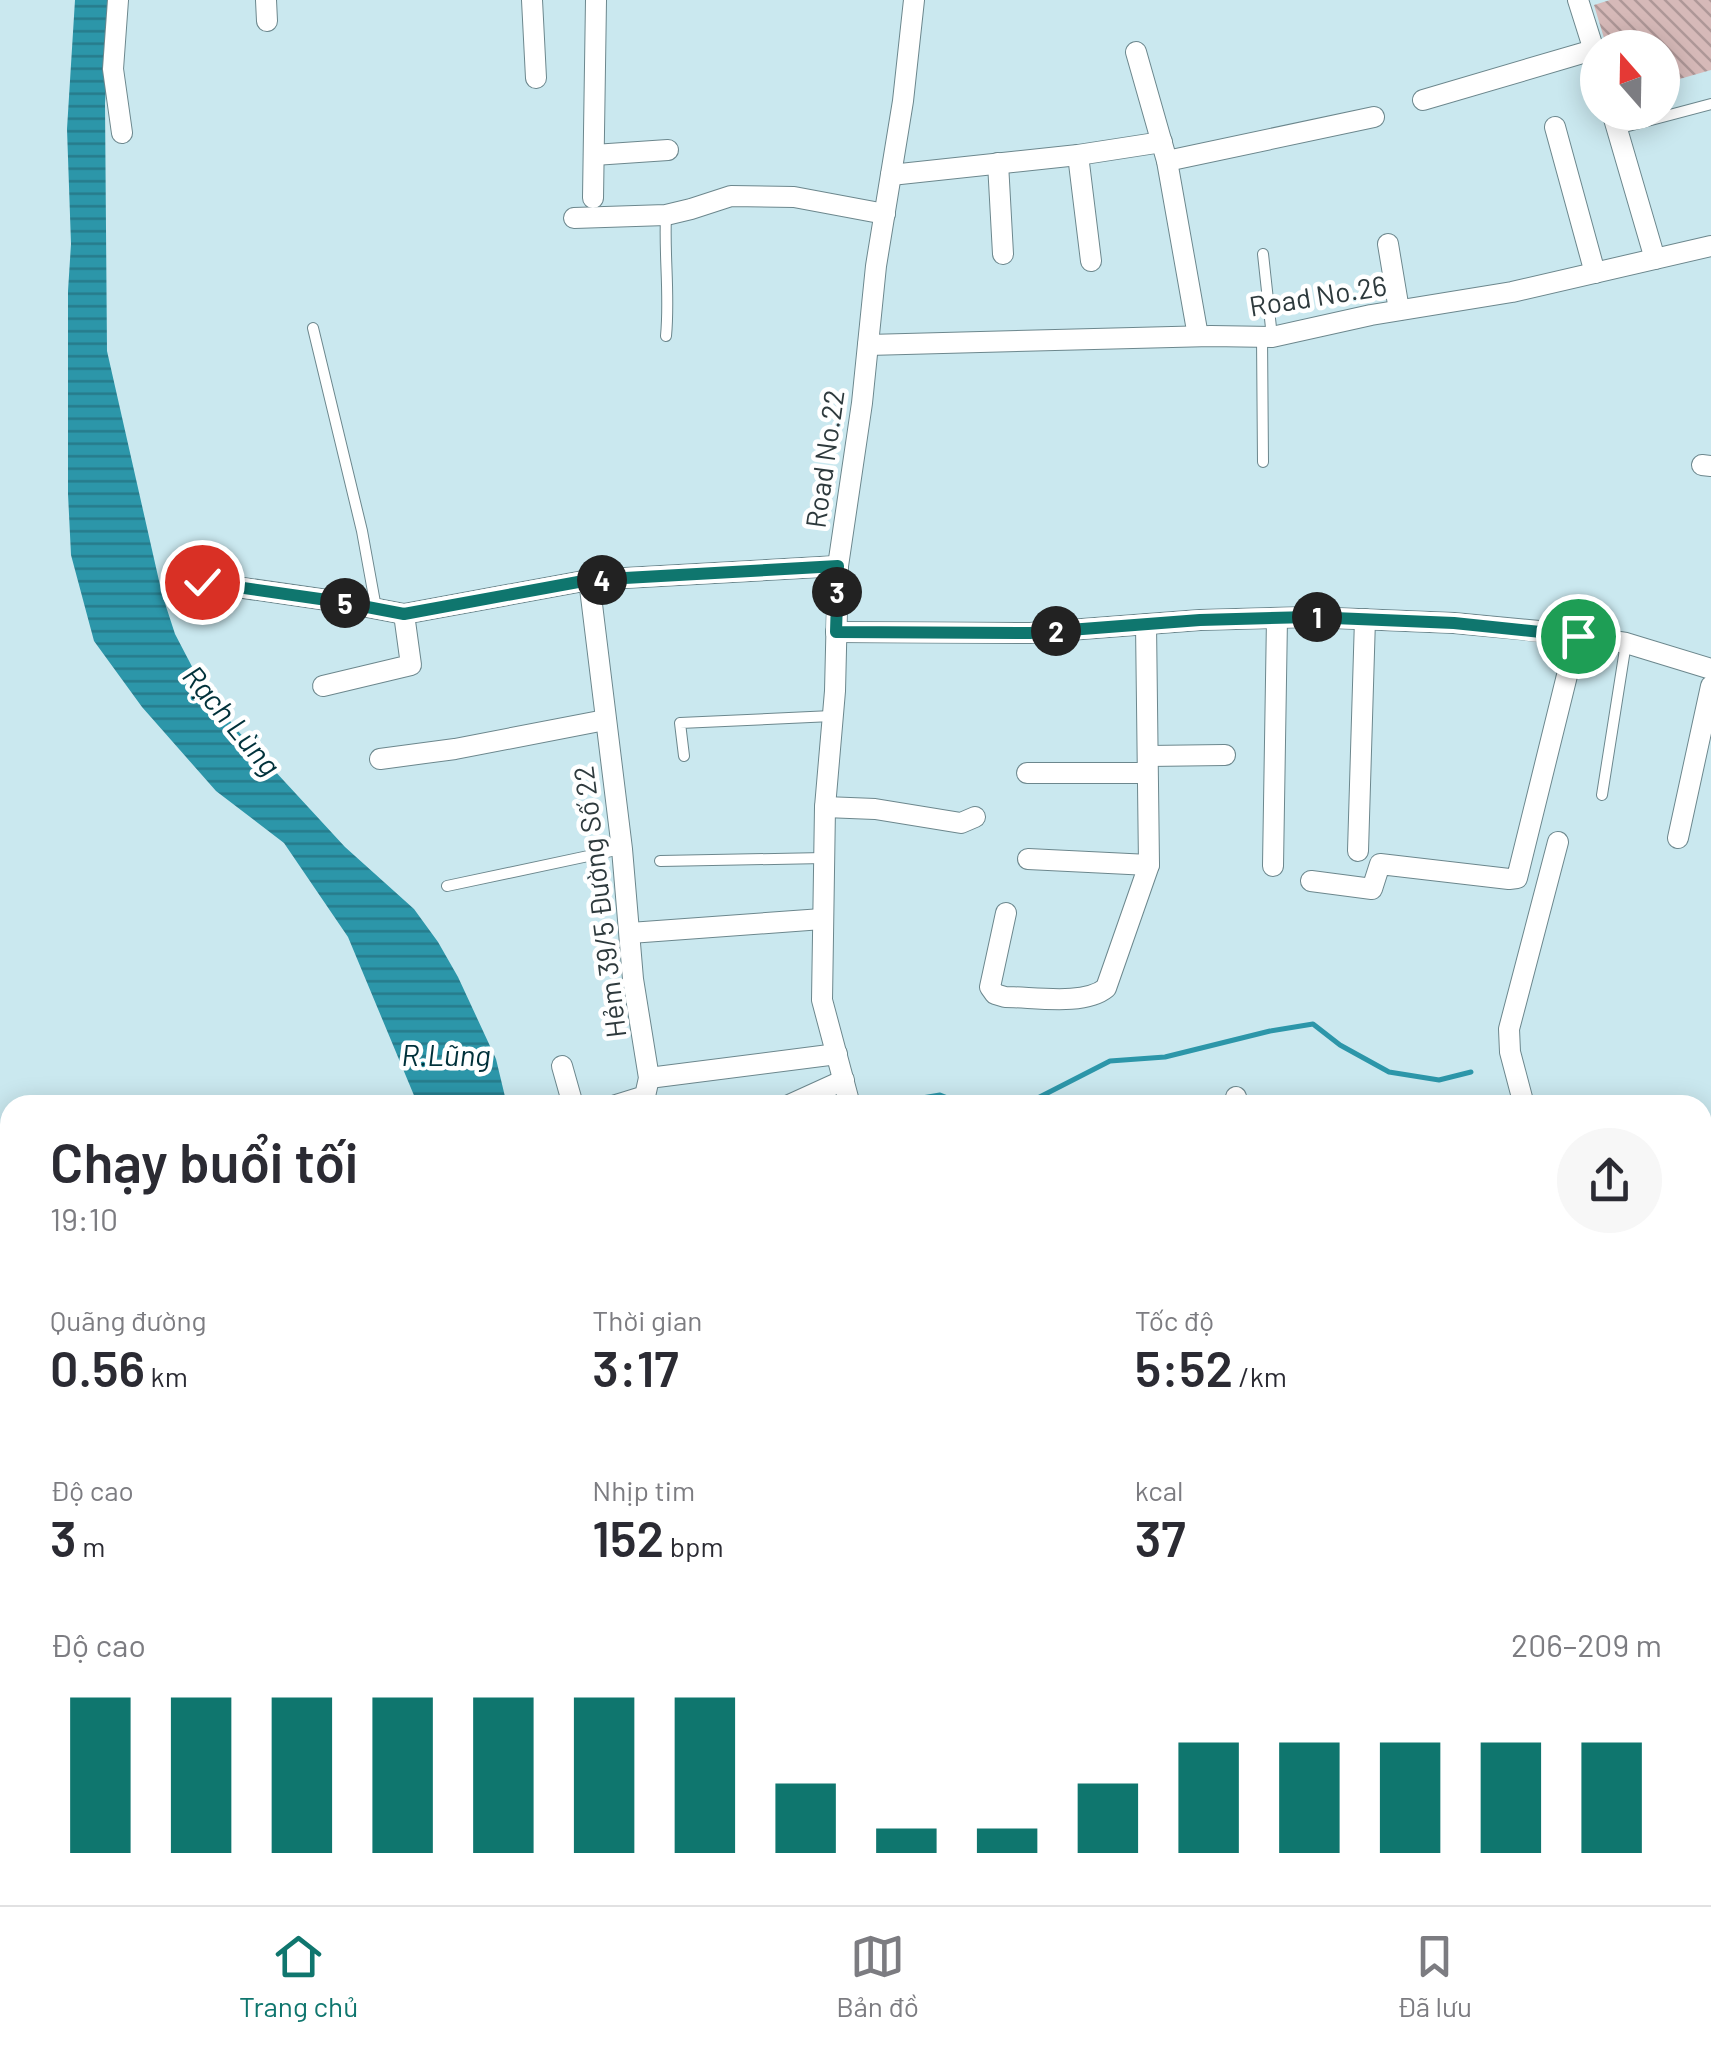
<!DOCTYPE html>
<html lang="vi">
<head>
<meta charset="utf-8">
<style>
	:root { --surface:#fff; --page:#f7f7f7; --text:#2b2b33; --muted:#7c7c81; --line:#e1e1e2; --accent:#0f766e }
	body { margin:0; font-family:Barlow,sans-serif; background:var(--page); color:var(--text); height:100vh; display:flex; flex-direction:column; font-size:38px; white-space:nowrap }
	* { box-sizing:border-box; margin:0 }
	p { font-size:32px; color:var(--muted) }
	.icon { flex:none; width:55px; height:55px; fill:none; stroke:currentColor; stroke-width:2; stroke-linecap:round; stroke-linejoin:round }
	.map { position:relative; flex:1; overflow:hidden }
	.sheet { position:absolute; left:0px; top:1095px; width:1712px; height:810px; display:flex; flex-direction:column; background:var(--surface); border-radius:30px 30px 0 0; box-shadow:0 5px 25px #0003 }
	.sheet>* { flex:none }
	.needle { width:65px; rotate:340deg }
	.controls { position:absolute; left:1580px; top:30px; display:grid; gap:20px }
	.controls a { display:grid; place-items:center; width:100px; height:100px; border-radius:50%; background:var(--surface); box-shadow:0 5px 25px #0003; font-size:50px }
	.pin { position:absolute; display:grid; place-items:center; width:85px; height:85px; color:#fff; margin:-42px; border:5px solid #fff; border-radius:50%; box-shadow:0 2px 10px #0007 }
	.km { position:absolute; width:50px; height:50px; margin:-25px; border-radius:50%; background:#222; color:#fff; font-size:28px; line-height:50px; text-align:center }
	.round { display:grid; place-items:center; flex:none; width:105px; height:105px; border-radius:52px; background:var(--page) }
	.headline { display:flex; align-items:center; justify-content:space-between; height:170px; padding:0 50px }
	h1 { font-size:55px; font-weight:600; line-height:75px }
	.stats { display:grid; grid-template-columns:repeat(3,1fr); gap:15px; height:170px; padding:10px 50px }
	.stats div { display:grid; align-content:center }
	.stats b { font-size:50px; font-weight:600 }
	.stats small { font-size:28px; font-weight:400 }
	.stats p { font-size:28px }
	.chart { height:280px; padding:20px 50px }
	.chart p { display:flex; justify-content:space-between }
	.chart svg { width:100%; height:180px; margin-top:10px; stroke:var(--accent); stroke-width:6 }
	.tab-bar { display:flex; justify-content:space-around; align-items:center; height:140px; border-top:2px solid var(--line); background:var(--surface); font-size:28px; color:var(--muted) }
	.tab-bar a { display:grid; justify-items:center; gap:5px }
	.tab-bar .on { color:var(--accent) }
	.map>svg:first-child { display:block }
</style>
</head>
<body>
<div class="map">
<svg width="1711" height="1905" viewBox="0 0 1711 1905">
	<defs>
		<pattern id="water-rules" width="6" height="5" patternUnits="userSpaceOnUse" patternTransform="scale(2.5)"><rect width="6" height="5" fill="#2c96a9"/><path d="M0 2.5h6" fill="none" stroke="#267b8b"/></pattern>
		<pattern id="building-back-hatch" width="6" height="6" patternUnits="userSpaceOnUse" patternTransform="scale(2.5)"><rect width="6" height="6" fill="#d6b9b8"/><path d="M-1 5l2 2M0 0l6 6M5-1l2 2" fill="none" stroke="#ae9797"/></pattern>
	</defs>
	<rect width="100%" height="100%" fill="#cae8ef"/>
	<g fill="url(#water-rules)">
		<path d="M75,0h37l-7,103 2,248 55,243 13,40 24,46 38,50 108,117 69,62 24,33 20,35 38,82 11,46h-89l-70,-168 -64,-94 -68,-52 -74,-84 -48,-66 -23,-86 -3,-61v-203l3,-47 -4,-115z"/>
		<path d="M0,1513l10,5v180l-10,-11z"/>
		<path d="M135,1895h141l3,10h-143z"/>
	</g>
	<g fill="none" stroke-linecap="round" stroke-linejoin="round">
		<g stroke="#2c96a9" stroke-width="5">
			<path d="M880,1105l60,-10 25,10"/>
			<path d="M1024,1105l86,-44 55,-4 105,-26 43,-7 27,21 49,27 50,8 32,-8"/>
		</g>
	</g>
	<path fill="url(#building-back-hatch)" d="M1610,0h101v70l-49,14v-36h-55l-13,-43z"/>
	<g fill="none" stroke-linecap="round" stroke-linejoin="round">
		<g stroke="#6c878d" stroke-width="12">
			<g id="lane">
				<path d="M1617,129l94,-25"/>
				<path d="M1263,254l9,83"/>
				<path d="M313,328l49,203 14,77"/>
				<path d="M666,336c4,-41 -2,-80 0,-120"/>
				<path d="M1262,337l1,125"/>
				<path d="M684,756l-4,-33 152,-7"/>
				<path d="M1602,795l24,-152"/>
				<path d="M660,861l164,-3"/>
				<path d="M447,886l174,-37"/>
				<path d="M910,1895v10"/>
			</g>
		</g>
		<g stroke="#6c878d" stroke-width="22">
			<g id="street">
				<path d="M118,0l-5,69 9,64"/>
				<path d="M266,0l1,21"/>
				<path d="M532,0l4,78"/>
				<path d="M1578,0l19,60"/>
				<path d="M1136,52l31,109 31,175"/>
				<path d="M1423,100l170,-50"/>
				<path d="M1612,112l43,147"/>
				<path d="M1555,127l40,146"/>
				<path d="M594,155l74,-5"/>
				<path d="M1078,155l13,106"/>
				<path d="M1167,161l207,-44"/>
				<path d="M998,163l5,91"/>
				<path d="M891,175l187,-20 84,-13"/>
				<path d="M593,198l3,-198"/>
				<path d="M574,218l92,-3 25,-6 40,-13 63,1 91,17"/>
				<path d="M1388,244l11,66"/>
				<path d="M868,345l343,-9 61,1 99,-22 141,-23 199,-46"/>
				<path d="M1702,465l9,1"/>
				<path d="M589,580l33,269 11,130 16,99 -4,18 -29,9"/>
				<path d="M202,582l139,20 63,12 185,-34 249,-14"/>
				<path d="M836,632l194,1 170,-13 110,-3 144,6 106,10 66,10 85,26"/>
				<path d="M323,686l88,-21 -7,-51"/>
				<path d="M1148,756l77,-1"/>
				<path d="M380,759l75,-10 150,-29"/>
				<path d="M1027,773h120"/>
				<path d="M825,807l50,2 86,14 14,-6"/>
				<path d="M1678,838l33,-152"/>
				<path d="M1358,851l7,-232"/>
				<path d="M1028,859l121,6"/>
				<path d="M1273,866l4,-248"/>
				<path d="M1311,881l61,8 8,-25 129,15 8,-1 60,-243"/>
				<path d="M1006,913l-16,74 5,7 10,3c29,0 79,9 101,-9l43,-123 -3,-241"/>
				<path d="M630,933l192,-14"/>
				<path d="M562,1066l11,39"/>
				<path d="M649,1078l188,-24"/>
				<path d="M1236,1097l2,8"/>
				<path d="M789,1105l55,-25"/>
				<path d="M850,1105l-28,-105 3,-193 10,-116 3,-125 24,-163 14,-137 27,-165 11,-101"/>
				<path d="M1524,1105l-14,-53 -1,-23 49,-187"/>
				<path d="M1702,1178h9"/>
				<path d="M1702,1540l9,-3"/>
				<path d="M1702,1613l9,35"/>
				<path d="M0,1742l10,11"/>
				<path d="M1702,1811h9"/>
				<path d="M0,1840l10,-6"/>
				<path d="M116,1895l4,10"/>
				<path d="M1058,1895l1,10"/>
				<path d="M1374,1895l1,10"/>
				<path d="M1524,1895v10"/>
				<path d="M1696,1895l1,10"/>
				<path d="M25,1905l14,-10"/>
				<path d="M483,1905v-10"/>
			</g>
		</g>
		<use href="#lane" stroke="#fff" stroke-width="10"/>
		<use href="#street" stroke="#fff" stroke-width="20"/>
	</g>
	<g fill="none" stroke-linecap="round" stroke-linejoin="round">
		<g stroke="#fff" stroke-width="20">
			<path id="route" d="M202,582l139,20 63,12 185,-34 249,-14 -2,66 194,1 170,-13 110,-3 144,6 124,13"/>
		</g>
		<use href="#route" stroke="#0f766e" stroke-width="12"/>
	</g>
	<g text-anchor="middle" stroke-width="9" stroke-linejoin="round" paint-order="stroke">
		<g font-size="28" fill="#2e3a3d" stroke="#fff">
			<text transform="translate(1318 296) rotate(-9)" y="10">Road No.26</text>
			<text transform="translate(825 459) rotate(-82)" y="10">Road No.22</text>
			<text transform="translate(600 902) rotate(-97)" y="10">Hẻm 39/5 Đường Số 22</text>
		</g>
		<g font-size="30" font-style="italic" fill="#00313a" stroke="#fff">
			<text transform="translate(231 721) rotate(50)" y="10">Rạch Lùng</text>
			<text x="446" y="1066">R.Lũng</text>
		</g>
	</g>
</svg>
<div class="controls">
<a><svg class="needle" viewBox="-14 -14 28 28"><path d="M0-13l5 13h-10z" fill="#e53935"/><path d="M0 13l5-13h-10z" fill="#7c7c81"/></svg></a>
</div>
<div class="pin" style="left:1578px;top:636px;background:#1e9e55"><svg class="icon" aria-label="arrive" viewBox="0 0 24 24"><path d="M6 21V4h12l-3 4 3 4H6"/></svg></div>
<div class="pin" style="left:202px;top:582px;background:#d93025"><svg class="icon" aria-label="check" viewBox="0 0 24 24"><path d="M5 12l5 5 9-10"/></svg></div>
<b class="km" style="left:1317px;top:617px">1</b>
<b class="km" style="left:1056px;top:631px">2</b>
<b class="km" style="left:837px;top:592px">3</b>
<b class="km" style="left:602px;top:580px">4</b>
<b class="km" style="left:345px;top:603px">5</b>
<section class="sheet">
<div class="headline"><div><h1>Chạy buổi tối</h1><p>19:10</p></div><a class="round"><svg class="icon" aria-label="share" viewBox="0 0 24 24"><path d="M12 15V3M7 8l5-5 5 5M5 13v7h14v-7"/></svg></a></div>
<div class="stats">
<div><p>Quãng đường</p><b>0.56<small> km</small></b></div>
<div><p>Thời gian</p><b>3:17</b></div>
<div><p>Tốc độ</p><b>5:52<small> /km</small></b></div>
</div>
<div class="stats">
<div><p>Độ cao</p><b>3<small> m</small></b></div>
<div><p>Nhịp tim</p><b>152<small> bpm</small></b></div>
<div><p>kcal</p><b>37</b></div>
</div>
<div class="chart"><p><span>Độ cao</span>206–209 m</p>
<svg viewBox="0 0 160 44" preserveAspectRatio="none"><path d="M5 44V6M15 44V6M25 44V6M35 44V6M45 44V6M55 44V6M65 44V6M75 44V27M85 44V38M95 44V38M105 44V27M115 44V17M125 44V17M135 44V17M145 44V17M155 44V17"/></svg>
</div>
</section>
</div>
<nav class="tab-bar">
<a class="on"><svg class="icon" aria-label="home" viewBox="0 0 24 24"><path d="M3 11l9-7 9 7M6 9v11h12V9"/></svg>Trang chủ</a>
<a><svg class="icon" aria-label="map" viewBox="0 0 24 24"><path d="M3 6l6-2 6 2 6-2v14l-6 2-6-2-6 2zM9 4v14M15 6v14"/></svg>Bản đồ</a>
<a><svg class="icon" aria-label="saved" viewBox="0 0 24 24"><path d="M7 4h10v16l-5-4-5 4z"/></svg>Đã lưu</a>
</nav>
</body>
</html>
